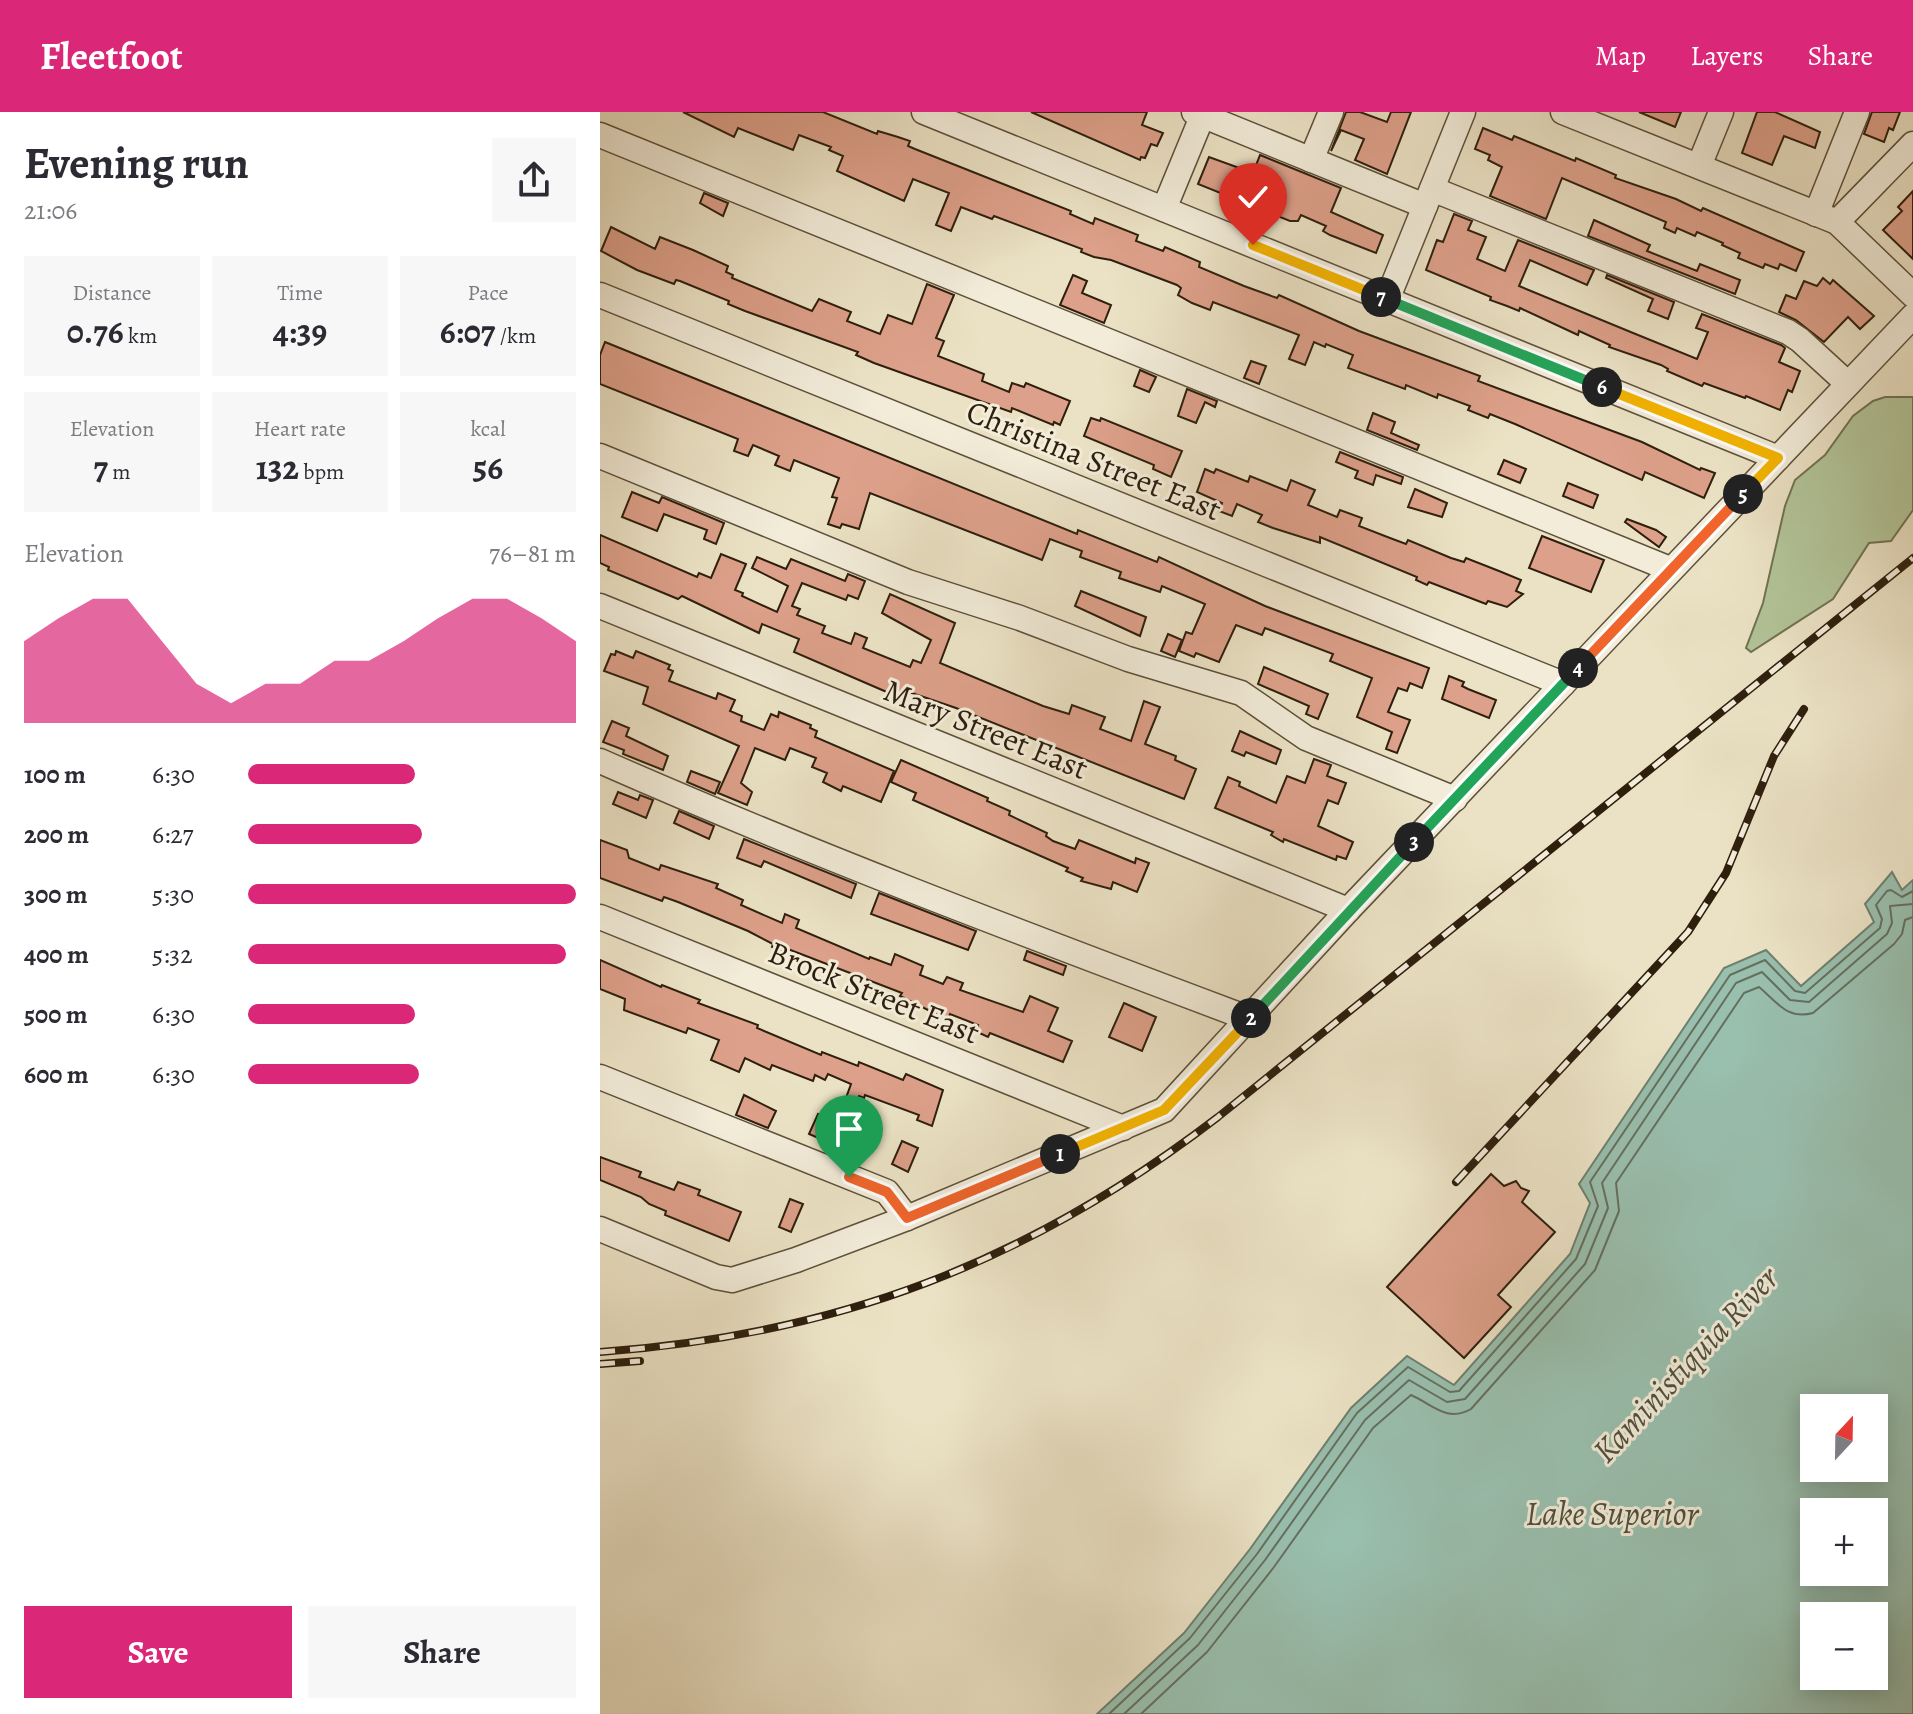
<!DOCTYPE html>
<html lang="en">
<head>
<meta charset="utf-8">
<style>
	:root { --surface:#fff; --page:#f7f7f7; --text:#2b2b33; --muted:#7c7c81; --accent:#db2777 }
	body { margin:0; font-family:Alegreya,serif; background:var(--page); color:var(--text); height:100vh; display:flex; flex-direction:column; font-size:30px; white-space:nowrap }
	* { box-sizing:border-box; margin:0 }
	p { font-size:26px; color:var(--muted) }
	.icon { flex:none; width:44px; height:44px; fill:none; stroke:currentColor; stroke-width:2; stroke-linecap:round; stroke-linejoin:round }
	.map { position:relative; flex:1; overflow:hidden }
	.drawer { display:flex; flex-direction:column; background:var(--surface); width:600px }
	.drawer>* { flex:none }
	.needle { width:52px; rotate:22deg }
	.fabs { position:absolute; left:1200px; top:1282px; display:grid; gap:16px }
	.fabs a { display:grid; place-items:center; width:88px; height:88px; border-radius:0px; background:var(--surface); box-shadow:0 4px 20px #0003; font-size:40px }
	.pin { position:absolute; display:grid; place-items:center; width:68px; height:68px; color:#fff; margin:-82px -34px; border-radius:50% 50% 50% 0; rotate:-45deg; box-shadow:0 0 8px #0007 }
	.pin .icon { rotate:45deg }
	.km { position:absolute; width:40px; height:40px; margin:-20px; border-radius:50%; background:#222; color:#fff; font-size:22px; line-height:40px; text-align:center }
	.round { display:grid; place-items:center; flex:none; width:84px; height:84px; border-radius:0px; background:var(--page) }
	.headline { display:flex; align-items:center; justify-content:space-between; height:136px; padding:0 24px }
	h1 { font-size:44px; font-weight:700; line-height:60px }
	.stats { display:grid; grid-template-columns:repeat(3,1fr); gap:12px; height:136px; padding:8px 24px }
	.stats div { display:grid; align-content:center; border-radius:0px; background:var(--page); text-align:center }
	.stats b { font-size:34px; font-weight:700 }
	.stats small { font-size:22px; font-weight:400 }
	.stats p { font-size:22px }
	.chart { height:224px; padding:16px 24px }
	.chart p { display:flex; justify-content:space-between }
	.chart svg { width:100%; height:144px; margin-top:8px; fill:var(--accent); opacity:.7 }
	.action { display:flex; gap:16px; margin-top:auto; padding:16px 24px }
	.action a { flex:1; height:92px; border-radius:0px; background:var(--accent); color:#fff; font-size:32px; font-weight:700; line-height:92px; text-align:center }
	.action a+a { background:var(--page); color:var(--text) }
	ul { padding:0 24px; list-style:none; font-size:26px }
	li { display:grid; grid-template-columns:128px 96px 1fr; align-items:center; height:60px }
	li i { height:20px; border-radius:10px; background:var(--accent) }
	header { display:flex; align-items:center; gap:48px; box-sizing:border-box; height:112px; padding:0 40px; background:var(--accent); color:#fff }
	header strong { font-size:38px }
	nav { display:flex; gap:44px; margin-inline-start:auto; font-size:28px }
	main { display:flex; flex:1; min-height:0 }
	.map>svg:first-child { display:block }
</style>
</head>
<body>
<header>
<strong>Fleetfoot</strong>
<nav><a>Map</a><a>Layers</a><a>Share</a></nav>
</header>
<main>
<section class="drawer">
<div class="headline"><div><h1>Evening run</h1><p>21:06</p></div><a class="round"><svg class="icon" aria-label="share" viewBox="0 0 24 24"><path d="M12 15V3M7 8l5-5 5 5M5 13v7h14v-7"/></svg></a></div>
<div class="stats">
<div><p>Distance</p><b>0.76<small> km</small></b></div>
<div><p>Time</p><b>4:39</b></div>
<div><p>Pace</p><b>6:07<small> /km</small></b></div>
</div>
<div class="stats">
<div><p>Elevation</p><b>7<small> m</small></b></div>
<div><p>Heart rate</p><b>132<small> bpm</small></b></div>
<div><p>kcal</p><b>56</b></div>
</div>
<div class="chart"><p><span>Elevation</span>76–81 m</p>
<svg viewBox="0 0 160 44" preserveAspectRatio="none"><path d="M0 44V19L10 12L20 6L30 6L40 19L50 32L60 38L70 32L80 32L90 25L100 25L110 19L120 12L130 6L140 6L150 12L160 19V44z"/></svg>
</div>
<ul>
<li><b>100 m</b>6:30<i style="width:51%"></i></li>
<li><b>200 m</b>6:27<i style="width:53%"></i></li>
<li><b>300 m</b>5:30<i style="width:100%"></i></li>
<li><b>400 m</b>5:32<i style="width:97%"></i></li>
<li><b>500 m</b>6:30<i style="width:51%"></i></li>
<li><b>600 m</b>6:30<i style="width:52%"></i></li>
</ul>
<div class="action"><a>Save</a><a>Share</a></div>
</section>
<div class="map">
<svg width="1313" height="1602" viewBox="0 0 1313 1602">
	<rect width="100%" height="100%" fill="#ebe2c5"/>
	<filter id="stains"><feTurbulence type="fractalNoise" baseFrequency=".0025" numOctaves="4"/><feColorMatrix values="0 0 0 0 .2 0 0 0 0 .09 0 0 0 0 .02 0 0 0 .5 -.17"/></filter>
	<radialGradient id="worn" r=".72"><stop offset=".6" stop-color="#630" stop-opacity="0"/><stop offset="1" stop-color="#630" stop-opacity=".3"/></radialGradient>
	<path fill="#b2c498" stroke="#707252" stroke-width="2" d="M1285,285h28v113l-22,31 -22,2 -36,56 -82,53 -5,-4 17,-45 22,-97 10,-26 30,-25 28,-39 20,-15z"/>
	<path fill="#99bfae" stroke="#6e7f6e" stroke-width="2" fill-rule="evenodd" d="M1292,760l10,18 11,-10v834h-816l87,-81 66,-84 101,-141 56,-52 47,29 116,-131 20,-51 -11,-19 145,-216 42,-18 35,36 73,-64 -9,-18zM1214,1296h60v60h-60zM1214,1400h60v60h-60zM1214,1504h60v60h-60z"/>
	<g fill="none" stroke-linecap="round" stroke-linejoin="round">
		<g stroke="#646f5e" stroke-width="2">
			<path d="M509,1602l81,-76 67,-84 100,-141 51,-46 42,25 9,-1 117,-132 22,-53 -8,-24 140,-207 35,-15 30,31 10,2 75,-65 2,-9 -6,-14 11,-14 4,-1 11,7 11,-6"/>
			<path d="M524,1602l74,-69 67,-85 100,-140 44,-40 38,22 18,-3 120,-135 23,-56 -6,-25 134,-200 26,-11 28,28 19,2 78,-68 5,-11 -2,-17 23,-2"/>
			<path d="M541,1602l66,-62 67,-85 99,-139 38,-33c21,9 36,28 60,14l124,-139 24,-59 -3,-28 128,-190 15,-6c18,15 28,33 54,26l81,-69 8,-10 3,-14 8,-3"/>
		</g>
	</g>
	<g fill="#dda08a" stroke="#2e1f0d" stroke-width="2">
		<path d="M83,0h140l54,22 1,-3 20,6 12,4 -2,5 7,3 156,62 -1,3 23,10 2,-6 43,17 -2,6 27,10 2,-4 35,15 -1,5 45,19 33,12 2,-3 80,36 121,45 -2,5 164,61 58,28 1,-2 14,5 -11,25 -59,-26 -3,8 -127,-56 -25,-10 -2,4 -20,-8 2,-4 -32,-12 -1,4 -31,-13 -1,4 -57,-21 5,-13 -27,-11 -1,3 -11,-5 -9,23 -16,-6 10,-24 -86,-33 -3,8 -18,-7 -14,-8 3,-7 -4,-3 -66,-25 -17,-3 -13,-5 1,-3 -88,-33 -2,3 -31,-12 -10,24 -15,-6 13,-32 -36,-14 -9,22 -67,-30 6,-15 -14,-6 2,-3 -32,-12 -6,15 -55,-22 -4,9z"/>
		<path d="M431,0h116l-5,13 21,8 -6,13 -6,-2 -6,14 -4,-1 -1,3z"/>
		<path d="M746,0h14l27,10 4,-10h20l-24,62 -32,-14 9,-21 -23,-9 -10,21z"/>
		<path d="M1039,0h42l-6,15z"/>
		<path d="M1157,0h18l45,20 -5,16 -31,-12 -12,29 -30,-12z"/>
		<path d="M1272,0h28l-7,18 -4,-2 -5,14 -20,-8z"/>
		<path d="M883,16l29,12 2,-4 61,25 1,-3 40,17 -1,3 61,21 25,12 2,-3 101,44 -8,19 -16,-7 -2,5 -13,-5 -2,4 -25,-10 2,-5 -18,-8 1,-2 -26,-11 -2,4 -18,-8 -2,5 -11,-5 2,-6 -104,-44 -16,41 -56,-23 12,-29 -14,-7 2,-5 -15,-6z"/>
		<path d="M660,43l81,33 -10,24 52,23 -7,18 -46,-18 -7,-4 3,-5 -25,-11 -3,6h-8l-92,-37 11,-27 44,16z"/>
		<path d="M1313,79v68l-30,-29 19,-19 -4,-4z"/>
		<path d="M104,81l24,10 -5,13 -23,-13z"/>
		<path d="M854,102l18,7 -4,9 18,7 -9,22 28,12 13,-31 76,30 -7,15 -57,-25 -11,26 119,49 59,24 11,-27 -12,-4 6,-14 79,31 4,3 -6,14 21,9 -8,21 -4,-2 -8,20 -34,-14 -1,2 -41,-15 -2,3 -35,-15 1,-2 -7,-4 -52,-18 1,-2 -31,-14 -1,4 -58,-27 -1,3 -12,-5 -17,-6 1,-3 -65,-27 11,-30 6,2z"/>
		<path d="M994,108l56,25 -3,6 50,20 3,-7 40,16 -5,14 -147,-58z"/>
		<path d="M11,115l44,22 5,-12 33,13 35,16 -2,6 7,3 -1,3 80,33 7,-12 32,13 -4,9 33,13 8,-19 24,9 15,-40 27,11 -18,43 8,3 -6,15 46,18 -2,7 27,11 3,-9 12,4 2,-4 44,18 -10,24 -6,-3 -1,3 -41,-17 -1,4 -137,-49 -18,-8 2,-3 -113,-41 -17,-7 1,-3 -49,-20 -4,-1 -2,4 -37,-14 -36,-19z"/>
		<path d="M473,163l14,6 -5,12 29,12 -7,18 -44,-18z"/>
		<path d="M1007,163l67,27 -6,17 -20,-8 5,-12 -47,-21z"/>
		<path d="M1223,166l7,6 3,-4 41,36 -14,13 -12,-12 -24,25 -28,-22 -17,-8 7,-17 10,4 8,-18 13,5z"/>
		<path d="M5,230l472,192 1,-4 79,32 2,-5 106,49 164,62 -7,20 -12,-5 -3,8 -9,-3 -10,24 22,8 -13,33 -11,-4 6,-17 -35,-15 15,-39 -42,-17 3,-7 -68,-26 -3,7 -26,-10 -17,37 -23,-9 -2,4 -15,-6 7,-19 6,2 13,-30 -43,-18 -2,6 -41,-14 2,-6 -41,-15 2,-6 -32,-12 -8,21 -172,-67 -11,36 -17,-5 -2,4 -12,-4 9,-26 -5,-1 7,-19 -45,-18 -4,11 -15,-6 4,-9 -26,-11 -5,11 -14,-5 4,-12 -138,-55v-29z"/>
		<path d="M651,249l15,5 -7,18 -15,-6z"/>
		<path d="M540,258l16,7 -7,15 -15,-6z"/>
		<path d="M587,277l30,12 -2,6 -10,-5 -9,21 -18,-7z"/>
		<path d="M773,301l22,9 -4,11 28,12 -2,5 -50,-20z"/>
		<path d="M491,306l9,3 1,-3 81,33 -11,26 -18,-8 1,-4 -70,-29z"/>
		<path d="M740,340l63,25 -2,7 -25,-9 -3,10 -18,-7 3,-7 -22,-9z"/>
		<path d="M904,348l22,9 -6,14 -22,-9z"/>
		<path d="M605,357l9,4 2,-4 32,13 2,-6 37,15 4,-11 24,10 -7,15 29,12 3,-7 22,8 -3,8 31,12 16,6 2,-4 43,18 13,4 2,-4 33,13 22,9 -5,11 7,3 -16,13 -19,-6 -2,3 -57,-22 -2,3 -11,-5 1,-3 -97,-40v6l-47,-15 -15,-6 4,-7 -25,-11 -5,12 -13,-5 3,-8 -25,-11z"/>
		<path d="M968,371l30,12 -5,13 -30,-12z"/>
		<path d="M815,377l32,14 -5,14 -34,-10z"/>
		<path d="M32,380l27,11 3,-6 62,26 -8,21 -12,-5 3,-9 -43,-16 -7,17 -35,-14z"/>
		<path d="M1027,407l29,11 10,7 -7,10 -34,-25z"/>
		<path d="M0,423l97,42 2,-4 12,5 10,-24 25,10 -11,26 8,3 -1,3 35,16 11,-26 -36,-18 5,-11 29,12 5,-10 54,22 3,-7 17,7 -7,18 -10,-4 -2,5 -44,-17 -10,23 8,3 -3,6 28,11 -3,7 29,11 4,-11 12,5 -4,10 47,19 3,-7 8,3 10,-23 -49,-27 8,-19 65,29 -15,40 103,43 26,8 3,-9 33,12 -5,12 31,12 13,-40 16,6 -15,37 31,12 -1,4 21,9 -12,30 -228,-91 -50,-17 -2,4 -7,-3 -1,4 -102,-44 5,-13 -37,-15 -3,9 -77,-37 -4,3 -70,-29 1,-3 -9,-4z"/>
		<path d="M942,424l62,24 -13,32 -62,-24z"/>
		<path d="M481,479l65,26 -6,19 -65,-30z"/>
		<path d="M568,522l14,6 -7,17 -14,-6z"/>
		<path d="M16,539l17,7 3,-7 34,14 -2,4 5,2 -4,10 47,18 2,-6 17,7 -5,11 12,5 -1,5 23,9 7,-16 7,3 1,-5 32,13 -1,3 7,3 -2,6 79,34 -13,31 -38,-16 -2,5 -18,-9 4,-9 -15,-6 4,-9 -26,-10 -5,12 -30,-12 -14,35 11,9 -5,13 -29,-12 21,-47 -96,-42 5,-17 -44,-16 7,-17 4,1z"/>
		<path d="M664,555l64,27 -10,25 -12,-5 3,-8 -51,-22z"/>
		<path d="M849,564l15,6 -2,4 6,3 28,11 -7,18 -47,-19z"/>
		<path d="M12,609l17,7 -3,8 42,20 -5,14 -40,-16 1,-4 -21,-8z"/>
		<path d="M640,619l41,19 -5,14 -30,-12 -2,4 -12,-5z"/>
		<path d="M714,647l17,6 -4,11 19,7 -8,21 -10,-4 -10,26 35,16 -7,17 -9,-3 -1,4 -52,-21 -1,3 -12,-7 2,-3 -58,-24 13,-31 12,5 -1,4 37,17 11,-27 18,7z"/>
		<path d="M301,648l87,38 -1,3 23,10 -1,4 38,18 -1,3 7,5 22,8 4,-9 56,23 1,-5 13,5 -12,29 -24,-10 -2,7 -30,-8 2,-3 -17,-7 2,-3 -155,-68 3,-7 -25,-11z"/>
		<path d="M91,659l29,11 -5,12 -28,-12z"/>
		<path d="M18,680l20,8 2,-5 13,5 -7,18 -33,-14z"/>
		<path d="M79,699l35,15 -5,13 -35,-16z"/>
		<path d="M144,727l112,45 -5,14 -87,-37 -3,6 -24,-9z"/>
		<path d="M0,728l27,10 2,8 30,12 2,-5 57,19 -2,4 27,12 -2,5 41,18 3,-9 14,6 -3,8 73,31 1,-2 21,8 4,-11 28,12 -3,9 23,9 4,-7 16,6 -3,7 63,22 7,-16 28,12 -10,23 24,10 -9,21 -73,-29 -2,4 -13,-6 3,-6 -28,-11 -2,6 -48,-24 2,-3 -114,-44 -2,4 -14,-6 1,-3 -25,-13 -70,-29 -14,-5 -2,4 -62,-23z"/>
		<path d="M279,781l97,38 -8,19 -97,-36z"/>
		<path d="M427,839l39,15 -3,9 -39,-15z"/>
		<path d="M0,848l61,27 1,-2 38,15 -2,3 60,22 -1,3 64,27 1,-3 36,14 1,-4 44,18 3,-6 37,16 -11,36 -15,-6 2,-5 -54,-20 -1,3 -5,-2 -6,17 -11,-4 9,-25 -23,-10 -3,6 -10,-5 -2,6 -41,-16 -2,5 -25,-12 -6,14 -28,-12 8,-20 -31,-12 -2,5 -62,-23 1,-11 -25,-10z"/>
		<path d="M524,891l32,14 -14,34 -33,-14z"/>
		<path d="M144,983l32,16 -8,17 -32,-13z"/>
		<path d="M218,1002l13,6 -8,20 -14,-6z"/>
		<path d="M255,1024l15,6 -6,16 -15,-6z"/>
		<path d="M302,1029l16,7 -10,24 -16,-8z"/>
		<path d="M0,1045l41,15 -2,5 35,13 4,-8 22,8 -2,5 43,17 -12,29 -64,-26 1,-4 -17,-7 -8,-7 -41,-17z"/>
		<path d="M891,1062l13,12 12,-5 5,7 8,3 -7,11 33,30 -57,63 13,12 -47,51 -77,-71z"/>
		<path d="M190,1087l13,5 -12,28 -12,-5z"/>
	</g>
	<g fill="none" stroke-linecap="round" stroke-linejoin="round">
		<g stroke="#5d503b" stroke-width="27">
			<g id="minor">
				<path d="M324,0l854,346"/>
				<path d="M594,0l231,94"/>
				<path d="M963,0l274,110 76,73"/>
				<path d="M0,23l1070,434"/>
				<path d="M711,48l20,-48"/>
				<path d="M1099,54l22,-54"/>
				<path d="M832,77l356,143 12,8 48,44"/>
				<path d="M564,97l40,-97"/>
				<path d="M1216,102l41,-102"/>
				<path d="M1237,110l76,-78"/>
				<path d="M0,183l963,389"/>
				<path d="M787,188l76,-188"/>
				<path d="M0,344l308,126 112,36 108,41 113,34 65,45 149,61"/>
				<path d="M0,494l748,304"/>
				<path d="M0,649c213,94 432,176 650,258"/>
				<path d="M0,805l523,211"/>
				<path d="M0,965l287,115 20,26"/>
				<path d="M0,1117l116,48 16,3 64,-20 111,-42 257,-108 184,-200 565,-594"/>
			</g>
		</g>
		<use href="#minor" stroke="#f2ecd9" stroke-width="24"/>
		<g stroke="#2e1f0d" stroke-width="8">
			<g id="rail">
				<path d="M856,1070l232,-250 38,-59 48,-117 30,-47"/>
				<path d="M0,1240c238,-17 429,-90 618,-235l695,-559"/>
				<path d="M0,1252l40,-3"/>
			</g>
		</g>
		<use href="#rail" stroke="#f2ecd9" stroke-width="5" stroke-dasharray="15" stroke-linecap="butt"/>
	</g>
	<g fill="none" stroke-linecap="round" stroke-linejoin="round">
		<g stroke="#fff" stroke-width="16">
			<path id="split-1" d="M249,1065l38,15 20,26 153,-64"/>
		</g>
		<g stroke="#fff" stroke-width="16">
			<path id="split-2" d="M460,1042l104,-44 87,-92"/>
		</g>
		<g stroke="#fff" stroke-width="16">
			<path id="split-3" d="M651,906l163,-176"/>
		</g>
		<g stroke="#fff" stroke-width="16">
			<path id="split-4" d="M814,730l164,-174"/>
		</g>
		<g stroke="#fff" stroke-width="16">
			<path id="split-5" d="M978,556l165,-174"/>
		</g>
		<g stroke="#fff" stroke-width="16">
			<path id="split-6" d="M1002,275l176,71 -35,36"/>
		</g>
		<g stroke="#fff" stroke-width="16">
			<path id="split-7" d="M781,185l221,90"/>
		</g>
		<g stroke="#fff" stroke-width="16">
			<path id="split-8" d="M653,133l128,52"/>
		</g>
		<use href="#split-1" stroke="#f0652b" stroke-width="10"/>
		<use href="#split-2" stroke="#f5b400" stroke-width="10"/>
		<use href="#split-3" stroke="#22a559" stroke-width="10"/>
		<use href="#split-4" stroke="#22a559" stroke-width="10"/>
		<use href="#split-5" stroke="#f0652b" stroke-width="10"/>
		<use href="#split-6" stroke="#f5b400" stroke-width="10"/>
		<use href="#split-7" stroke="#22a559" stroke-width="10"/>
		<use href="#split-8" stroke="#f5b400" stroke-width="10"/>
	</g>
	<g text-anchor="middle" stroke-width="6" stroke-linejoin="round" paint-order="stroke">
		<g font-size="32" fill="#2e1f0d" stroke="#f2ecd9">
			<text transform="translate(494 348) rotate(22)" y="11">Christina Street East</text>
			<text transform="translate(386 617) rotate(22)" y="11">Mary Street East</text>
			<text transform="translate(274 880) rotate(22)" y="11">Brock Street East</text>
		</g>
		<g font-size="34" font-style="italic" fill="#4e4f3d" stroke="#f2ecd9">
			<text transform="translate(1085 1252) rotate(-47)" y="12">Kaministiquia River</text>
			<text x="1012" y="1413">Lake Superior</text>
		</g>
	</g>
	<rect width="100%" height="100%" filter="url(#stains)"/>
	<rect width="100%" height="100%" fill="url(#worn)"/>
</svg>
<div class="fabs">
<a><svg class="needle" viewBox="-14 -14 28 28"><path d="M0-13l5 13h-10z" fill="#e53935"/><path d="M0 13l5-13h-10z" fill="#7c7c81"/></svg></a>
<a>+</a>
<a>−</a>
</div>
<div class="pin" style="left:249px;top:1065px;background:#1e9e55"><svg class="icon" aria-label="arrive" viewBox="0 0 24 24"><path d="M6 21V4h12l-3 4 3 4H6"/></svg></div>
<div class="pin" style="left:653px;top:133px;background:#d93025"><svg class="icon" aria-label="check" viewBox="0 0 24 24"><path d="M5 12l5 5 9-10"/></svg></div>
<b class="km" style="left:460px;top:1042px">1</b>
<b class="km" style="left:651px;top:906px">2</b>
<b class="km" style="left:814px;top:730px">3</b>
<b class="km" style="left:978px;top:556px">4</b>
<b class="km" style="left:1143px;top:382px">5</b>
<b class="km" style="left:1002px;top:275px">6</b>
<b class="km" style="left:781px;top:185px">7</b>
</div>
</main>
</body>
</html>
